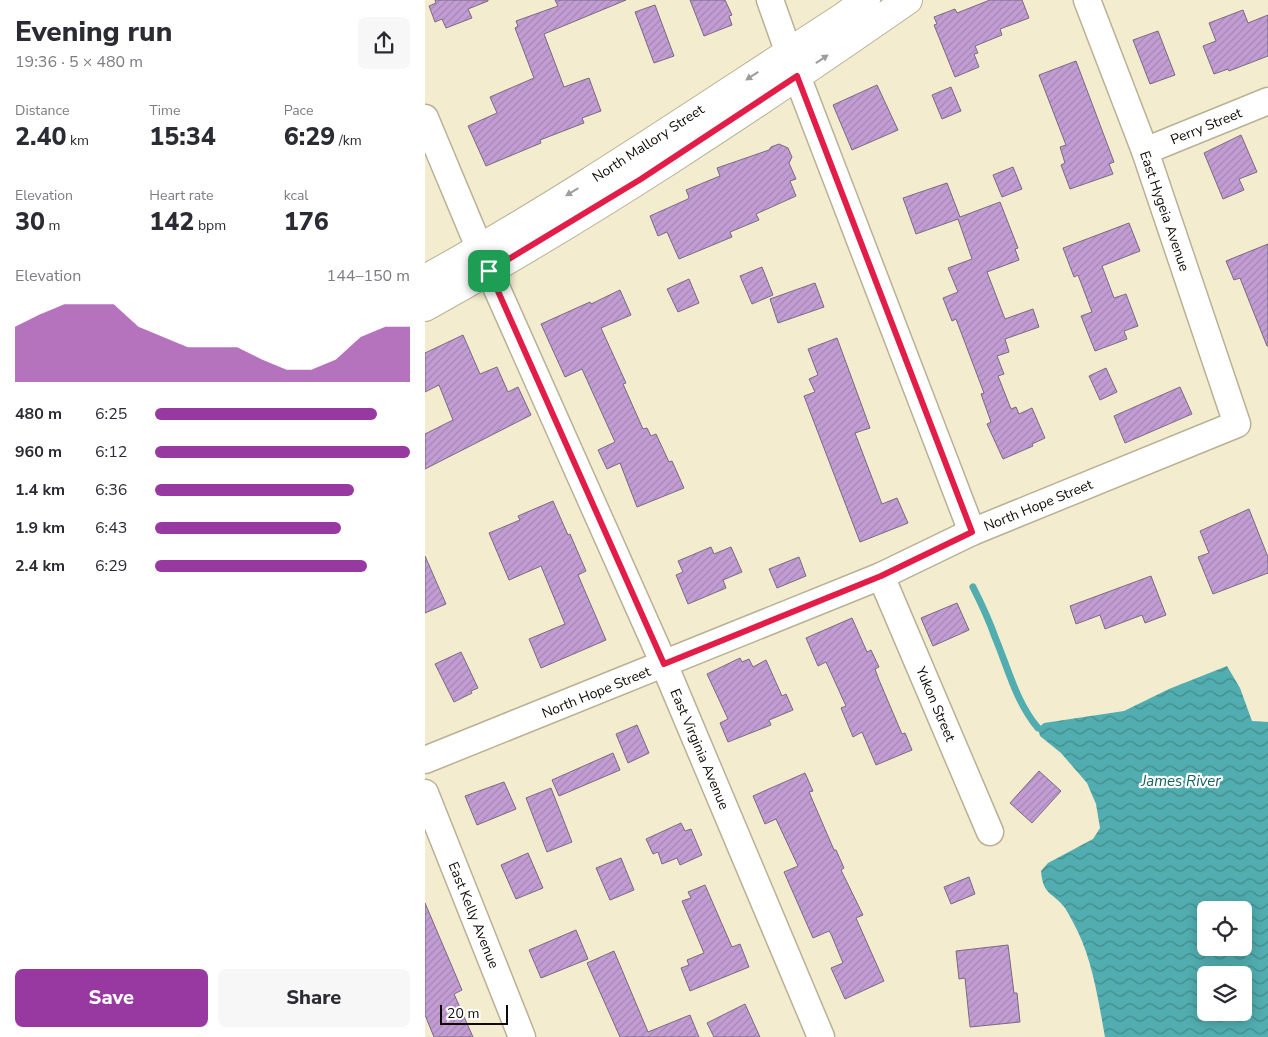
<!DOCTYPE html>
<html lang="en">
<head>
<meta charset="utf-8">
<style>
	:root { --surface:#fff; --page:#f7f7f7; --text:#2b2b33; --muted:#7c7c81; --accent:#9839a2 }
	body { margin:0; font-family:"Nunito Sans",sans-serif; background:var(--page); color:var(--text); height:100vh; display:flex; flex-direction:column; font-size:19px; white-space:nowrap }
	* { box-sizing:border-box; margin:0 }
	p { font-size:16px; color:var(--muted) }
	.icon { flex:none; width:28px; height:28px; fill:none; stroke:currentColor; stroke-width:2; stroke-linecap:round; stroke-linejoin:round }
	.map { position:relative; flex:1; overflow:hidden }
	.panel { display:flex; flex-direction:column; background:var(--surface); width:425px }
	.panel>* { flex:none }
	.tools { position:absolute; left:772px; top:901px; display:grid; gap:10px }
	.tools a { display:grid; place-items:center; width:55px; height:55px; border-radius:8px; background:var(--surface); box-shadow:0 2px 12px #0003; font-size:25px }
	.scale { position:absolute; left:15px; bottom:12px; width:68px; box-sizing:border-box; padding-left:5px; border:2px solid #0e0b04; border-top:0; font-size:14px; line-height:18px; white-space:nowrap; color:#0e0b04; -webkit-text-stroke:4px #fff; paint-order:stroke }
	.pin { position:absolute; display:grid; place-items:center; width:42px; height:42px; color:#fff; margin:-21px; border-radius:10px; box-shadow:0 2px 8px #0006 }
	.round { display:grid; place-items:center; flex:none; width:52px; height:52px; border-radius:8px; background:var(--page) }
	.headline { display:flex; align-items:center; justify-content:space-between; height:85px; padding:0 15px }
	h1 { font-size:28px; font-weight:800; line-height:38px }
	.metrics { display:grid; grid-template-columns:repeat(3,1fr); gap:8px; height:85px; padding:5px 15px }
	.metrics div { display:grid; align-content:center }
	.metrics b { font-size:25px; font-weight:800 }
	.metrics small { font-size:14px; font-weight:400 }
	.metrics p { font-size:14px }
	.chart { height:140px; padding:10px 15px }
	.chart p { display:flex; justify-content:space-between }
	.chart svg { width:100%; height:90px; margin-top:5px; fill:var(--accent); opacity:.7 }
	.action { display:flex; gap:10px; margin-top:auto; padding:10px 15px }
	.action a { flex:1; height:58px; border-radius:8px; background:var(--accent); color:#fff; font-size:20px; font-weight:800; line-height:58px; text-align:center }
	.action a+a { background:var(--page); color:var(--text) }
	ul { padding:0 15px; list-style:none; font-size:16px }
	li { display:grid; grid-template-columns:80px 60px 1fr; align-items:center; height:38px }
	li i { height:12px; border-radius:6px; background:var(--accent) }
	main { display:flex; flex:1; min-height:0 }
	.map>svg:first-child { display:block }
</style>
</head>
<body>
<main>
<section class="panel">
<div class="headline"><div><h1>Evening run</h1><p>19:36 · 5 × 480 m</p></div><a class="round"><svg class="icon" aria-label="share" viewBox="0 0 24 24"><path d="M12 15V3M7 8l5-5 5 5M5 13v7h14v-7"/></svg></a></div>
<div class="metrics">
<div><p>Distance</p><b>2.40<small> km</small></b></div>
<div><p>Time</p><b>15:34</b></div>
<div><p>Pace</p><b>6:29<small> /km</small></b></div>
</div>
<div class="metrics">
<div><p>Elevation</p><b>30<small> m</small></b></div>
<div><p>Heart rate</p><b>142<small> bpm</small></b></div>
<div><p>kcal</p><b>176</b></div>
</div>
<div class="chart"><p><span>Elevation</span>144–150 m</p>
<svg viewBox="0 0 160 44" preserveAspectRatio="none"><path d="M0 44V17L10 11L20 6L30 6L40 6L50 17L60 22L70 27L80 27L90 27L100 33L110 38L120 38L130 33L140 22L150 17L160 17V44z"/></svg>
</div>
<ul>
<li><b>480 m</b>6:25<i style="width:87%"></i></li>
<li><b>960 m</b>6:12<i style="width:100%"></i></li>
<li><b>1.4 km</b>6:36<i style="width:78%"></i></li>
<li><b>1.9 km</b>6:43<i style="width:73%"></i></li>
<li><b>2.4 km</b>6:29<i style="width:83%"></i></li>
</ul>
<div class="action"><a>Save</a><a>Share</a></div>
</section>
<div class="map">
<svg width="843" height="1037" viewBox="0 0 843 1037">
	<defs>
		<pattern id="water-waves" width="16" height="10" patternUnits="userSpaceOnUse" patternTransform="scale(1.25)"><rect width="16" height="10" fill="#51adaf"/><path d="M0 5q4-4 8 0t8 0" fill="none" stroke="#428b8c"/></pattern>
		<pattern id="building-hatch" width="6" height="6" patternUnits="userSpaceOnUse" patternTransform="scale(1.25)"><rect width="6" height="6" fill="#c19dd4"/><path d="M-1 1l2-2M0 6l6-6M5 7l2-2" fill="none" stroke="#a586b4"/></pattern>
	</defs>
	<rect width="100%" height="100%" fill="#f4eccf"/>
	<path fill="url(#water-waves)" fill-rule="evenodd" d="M802,666l13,22 12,33 16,1v315h-163c-6,-33 -12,-74 -27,-105 -4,-8 -8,-16 -13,-24 -12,-16 -22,-12 -24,-37l7,-8 45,-24 7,-11 -4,-24 -9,-21 -26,-30 -21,-17 -2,-8 6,-5 80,-12 45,-22zM781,910h38v38h-38zM781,975h38v37h-38z"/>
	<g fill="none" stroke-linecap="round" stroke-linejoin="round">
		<path stroke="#51adaf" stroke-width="7" d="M548,587c8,16 16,33 22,50 13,31 21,65 43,91"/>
	</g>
	<g fill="url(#building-hatch)" stroke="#796a80">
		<path d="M10,0h53v1l-20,8 4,9 -26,10 -4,-9 -7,3 -6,-16 7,-3z"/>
		<path d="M130,0h71l-82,34 20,53 25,-9 12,33 -19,7 2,5 -44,17 1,3 -55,23 -18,-40 29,-13 -7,-16 44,-19 -19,-50 3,-2 -2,-5 42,-15z"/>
		<path d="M265,0h35l7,15 -3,1 3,9 -28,11z"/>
		<path d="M565,0h32l7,18 -29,11 2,6 -27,11 3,7 -4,1 5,13 -24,10 -21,-52 3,-1 -3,-7 21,-8 2,4z"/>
		<path d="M230,5l19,51 -20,7 -19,-51z"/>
		<path d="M818,10l5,13 20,-8v41l-39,15 -1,-2 -14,5 -11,-28 13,-5 -7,-18z"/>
		<path d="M733,31l17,44 -25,9 -17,-44z"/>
		<path d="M651,61l38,101 -5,2 4,10 -43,15 -9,-24 4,-2 -5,-16 6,-2 -27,-70z"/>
		<path d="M452,85l21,45 -46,20 -19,-45z"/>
		<path d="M526,87l10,24 -19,8 -10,-24z"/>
		<path d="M816,135l16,37 -18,7 5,11 -21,9 -19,-46z"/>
		<path d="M354,144l9,4 4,9 -3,6 7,16 -6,2 6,15 -40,18 3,6 -29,12 2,5 -53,22 -12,-27 -9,4 -8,-20 38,-17 1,-2 -3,-7 34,-14 -3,-8 52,-18 2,-3z"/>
		<path d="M588,167l9,22 -20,8 -9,-22z"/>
		<path d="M522,183l13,34 40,-15 18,46 -3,1 4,11 -32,12 18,47 28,-10 6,18 -34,12 4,13 -12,4 7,18 -6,2 13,33 5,-2 3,7 13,-6 13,30 -13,6 1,2 -30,13 -16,-35 4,-2 -10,-28 3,-1 -28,-74 -4,2 -9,-23 15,-6 -10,-24 24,-9 -14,-40 -42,15 -13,-36z"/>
		<path d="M704,223l11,28 -38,15 12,32 12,-4 12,32 -14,5 3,8 -32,12 -14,-35 11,-4 -14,-37 -4,2 -11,-29z"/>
		<path d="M843,244v102h-1l-27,-68 -6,2 -8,-19z"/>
		<path d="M337,267l11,28 -21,9 -12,-28z"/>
		<path d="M264,279l10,24 -21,9 -11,-23z"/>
		<path d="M390,283l9,24 -46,16 -8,-24z"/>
		<path d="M195,290l11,25 -30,13 25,55 -3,1 20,45 4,-1 4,8 5,-2 13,28 3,-1 12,27 -47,19 -17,-44 -13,6 -9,-19 17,-8 -33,-73 -17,8 -24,-53 49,-22 1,2z"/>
		<path d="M38,335l17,39 17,-7 11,25 10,-5 13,28 -106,54v-35l28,-14 -14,-35 -14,7v-39z"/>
		<path d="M412,338l33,90 -15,5 27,71 15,-6 11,25 -48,19 -56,-146 11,-4 -6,-13 9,-4 -10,-26z"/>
		<path d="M681,368l11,24 -17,8 -11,-24z"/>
		<path d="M755,387l12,27 -67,29 -11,-27z"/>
		<path d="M128,501l15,34 2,-1 16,37 -8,4 28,65 -65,28 -12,-29 36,-15 -24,-58 -32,14 -20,-47 31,-13 -2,-4z"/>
		<path d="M824,509l19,48v16l-55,21 -15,-37 11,-4 -9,-22z"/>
		<path d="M286,547l3,7 17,-7 11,25 -19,8 3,8 -38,16 -12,-29 7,-3 -5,-11z"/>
		<path d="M0,556l21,48 -21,9z"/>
		<path d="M374,557l7,19 -29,12 -8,-19z"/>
		<path d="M726,576l15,39 -21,8 -3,-8 -37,14 -5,-14 -24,9 -6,-18z"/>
		<path d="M532,603l12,27 -36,16 -12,-28z"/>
		<path d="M427,618l15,34 4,-2 8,17 -4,2 4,11 23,54 3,-1 7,17 -36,15 -14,-33 -9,5 -12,-29 5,-2 -20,-44 -8,4 -12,-28z"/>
		<path d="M36,652l17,36 -7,3 1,2 -18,9 -19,-38z"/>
		<path d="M315,658l2,4 7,-3 4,8 13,-7 16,36 4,-2 7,16 -24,10 2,5 -43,17 -8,-19 8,-4 -21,-45z"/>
		<path d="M212,725l12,28 -21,10 -12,-29z"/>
		<path d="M188,753l7,17 -61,26 -7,-16z"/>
		<path d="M614,771l22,20 -29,32 -22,-20z"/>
		<path d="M380,773l8,18 -4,1 25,58h2l8,18 -3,2 22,45 -7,3 28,63 -39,18 -14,-31 12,-5 -12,-29 -2,-3 -16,7 -29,-66 14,-6 -22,-47 -11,5 -12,-28z"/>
		<path d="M79,782l12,27 -39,16 -12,-29z"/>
		<path d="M126,788l21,54 -25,10 -21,-54z"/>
		<path d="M256,823l4,8 6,-2 11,26 -22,10 -3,-7 -15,6 -4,-12 -5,2 -7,-15z"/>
		<path d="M103,853l15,35 -27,11 -15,-34z"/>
		<path d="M196,858l13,32 -24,10 -14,-32z"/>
		<path d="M544,877l6,17 -24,10 -7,-17z"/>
		<path d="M280,885l27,62 8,-3 9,23 -59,24 -9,-23 8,-3 -2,-5 17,-7 -22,-52 9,-3 -3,-6z"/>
		<path d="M0,903l37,87 -8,4 19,43h-39l-9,-22z"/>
		<path d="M151,930l12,29 -47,19 -12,-28z"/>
		<path d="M583,945l6,48h3l3,29 -50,5 -5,-49 -6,1 -3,-28z"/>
		<path d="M189,951l34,81 42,-17 9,22h-79l-33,-74z"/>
		<path d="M320,1004l15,33h-46l-7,-14z"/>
	</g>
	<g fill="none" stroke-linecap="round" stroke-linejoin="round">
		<g stroke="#b9b195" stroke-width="29">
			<g id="minor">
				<path d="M345,0l27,76 175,456"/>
				<path d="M0,118l64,153 175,393 157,373"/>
				<path d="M720,151l123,-50"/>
				<path d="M456,576l109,256"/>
				<path d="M0,760l456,-184 91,-44 265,-108 -92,-273 -58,-151"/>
				<path d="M0,793l97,244"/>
			</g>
		</g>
		<g stroke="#b9b195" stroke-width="30">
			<g id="secondary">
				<path d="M0,279c144,-79 280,-173 418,-262l23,-17"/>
				<path d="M0,307c167,-92 326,-198 483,-307"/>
			</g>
		</g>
		<use href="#minor" stroke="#fff" stroke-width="26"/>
		<use href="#secondary" stroke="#fff" stroke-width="28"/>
	</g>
	<defs><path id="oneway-solid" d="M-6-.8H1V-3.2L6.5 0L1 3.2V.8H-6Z" transform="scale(1.25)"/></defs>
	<g fill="#9f9d9b">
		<use href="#oneway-solid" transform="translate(397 59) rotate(-34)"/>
		<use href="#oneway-solid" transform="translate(327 76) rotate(147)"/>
		<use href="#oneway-solid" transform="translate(147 192) rotate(149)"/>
	</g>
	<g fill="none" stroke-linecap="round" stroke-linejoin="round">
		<g stroke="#fff" stroke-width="10">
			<path id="route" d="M372,76l175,456 -91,44 -217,88 -175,-393 152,-92z"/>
		</g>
		<use href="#route" stroke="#e11d48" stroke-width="6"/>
	</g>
	<g text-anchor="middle" stroke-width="4.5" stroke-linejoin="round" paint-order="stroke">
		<g font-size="14" fill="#0e0b04" stroke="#fff">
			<text transform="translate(781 126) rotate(-22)" y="5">Perry Street</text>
			<text transform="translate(223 143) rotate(-33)" y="5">North Mallory Street</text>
			<text transform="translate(740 211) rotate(71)" y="5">East Hygeia Avenue</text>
			<text transform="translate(613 505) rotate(-22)" y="5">North Hope Street</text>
			<text transform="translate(171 692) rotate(-22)" y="5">North Hope Street</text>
			<text transform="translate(511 704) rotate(67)" y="5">Yukon Street</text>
			<text transform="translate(275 749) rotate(67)" y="5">East Virginia Avenue</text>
			<text transform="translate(49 915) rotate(68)" y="5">East Kelly Avenue</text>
		</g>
		<g font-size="15" font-style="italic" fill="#166265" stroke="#fff">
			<text x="756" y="786">James River</text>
		</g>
	</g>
</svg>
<div class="tools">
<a><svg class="icon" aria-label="locate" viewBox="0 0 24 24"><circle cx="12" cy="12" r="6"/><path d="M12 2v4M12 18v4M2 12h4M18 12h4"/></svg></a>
<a><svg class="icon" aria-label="layers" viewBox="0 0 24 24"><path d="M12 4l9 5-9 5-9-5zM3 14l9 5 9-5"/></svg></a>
</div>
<div class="scale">20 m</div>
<div class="pin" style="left:64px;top:271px;background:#1e9e55"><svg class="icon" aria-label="arrive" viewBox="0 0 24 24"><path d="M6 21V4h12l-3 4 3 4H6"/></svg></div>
</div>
</main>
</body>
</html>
